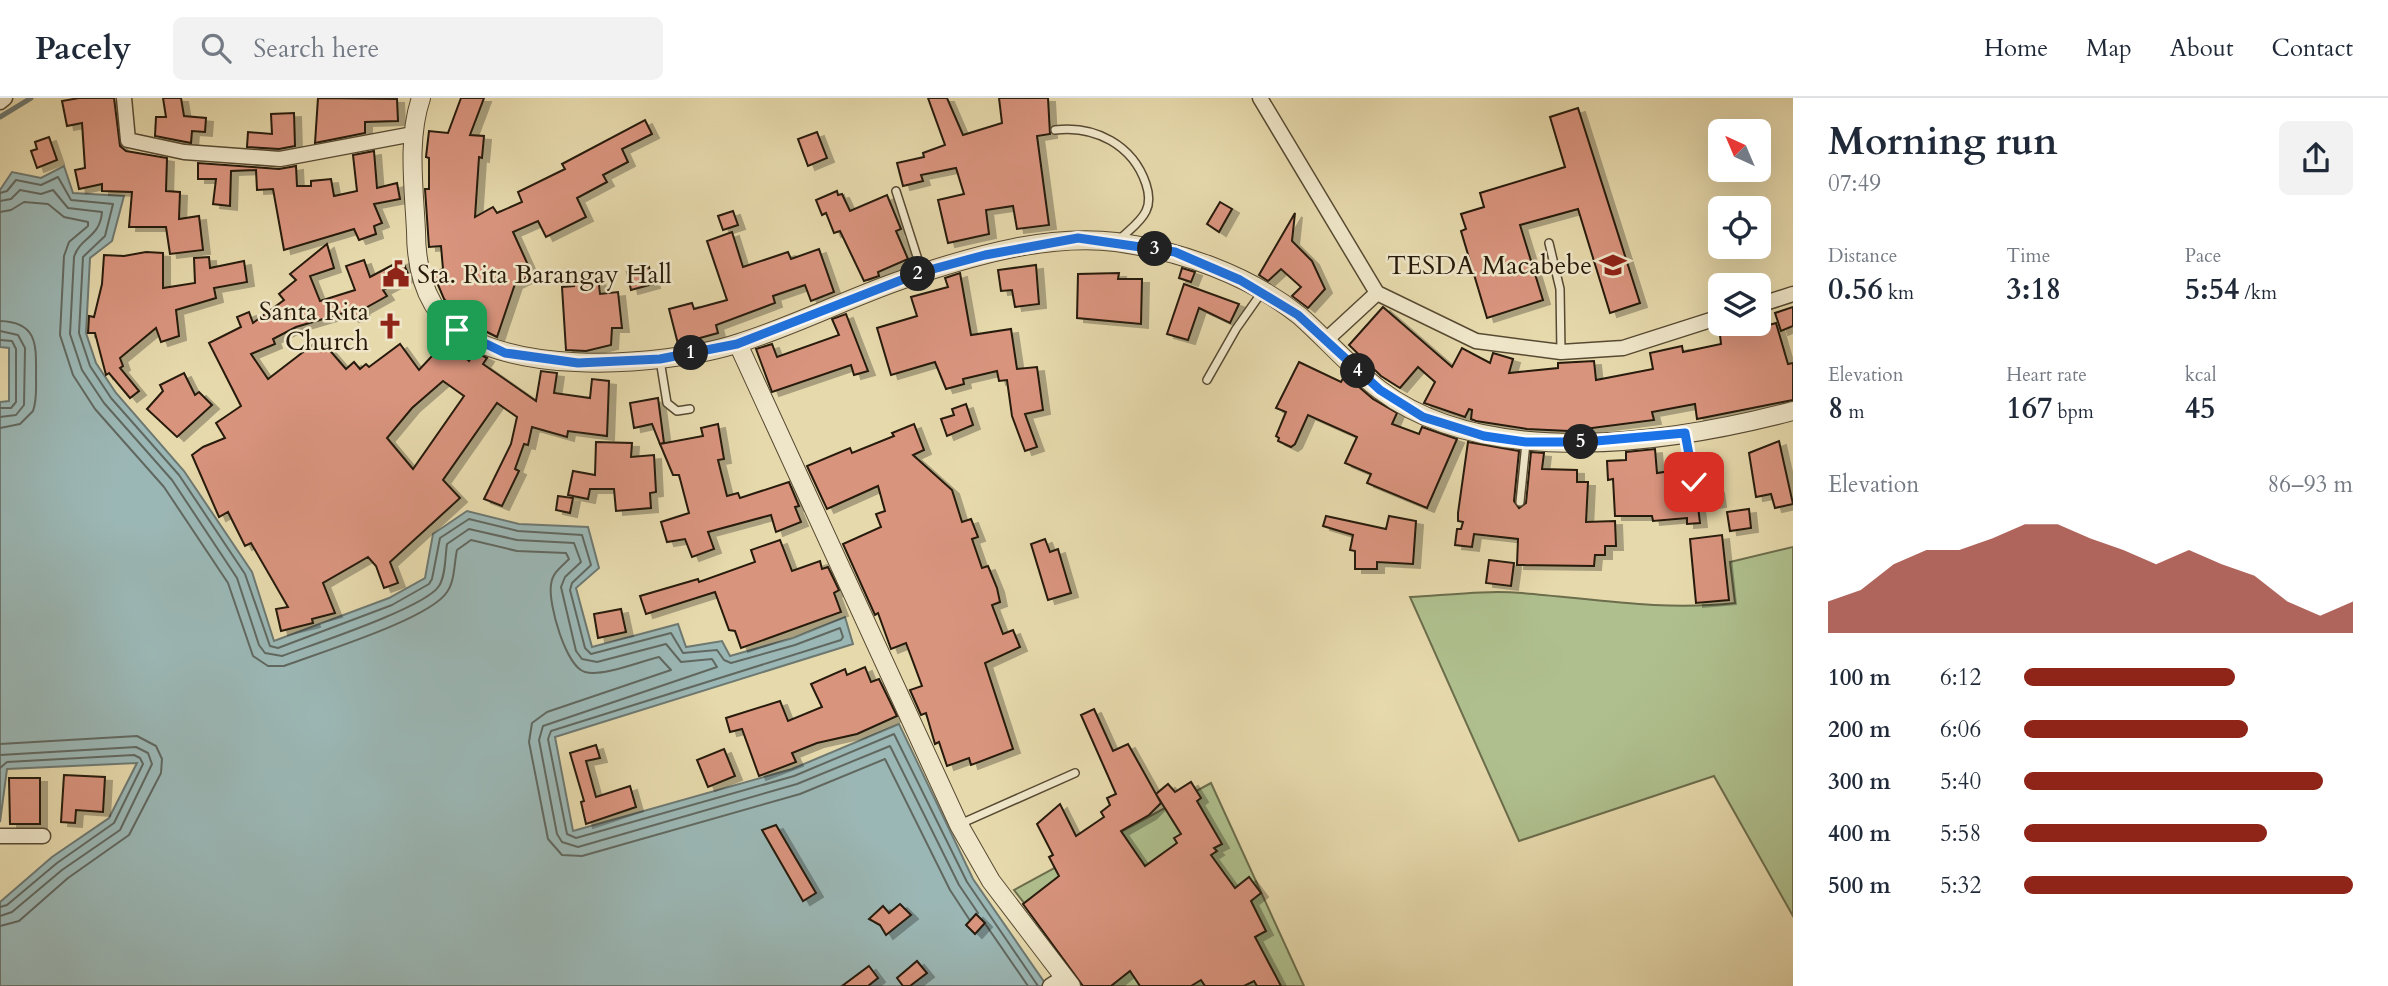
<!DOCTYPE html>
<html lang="en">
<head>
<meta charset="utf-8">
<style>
	:root { --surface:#fff; --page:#f2f2f3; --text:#1f2937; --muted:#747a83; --line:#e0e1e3; --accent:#8f2418 }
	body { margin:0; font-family:Cardo,serif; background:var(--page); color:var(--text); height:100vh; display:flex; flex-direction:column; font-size:26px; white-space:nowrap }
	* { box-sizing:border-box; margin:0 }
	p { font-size:23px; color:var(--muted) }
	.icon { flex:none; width:38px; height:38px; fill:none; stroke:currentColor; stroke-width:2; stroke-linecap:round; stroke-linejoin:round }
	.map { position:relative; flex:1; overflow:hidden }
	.sheet { display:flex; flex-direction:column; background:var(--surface); width:595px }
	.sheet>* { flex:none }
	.needle { width:46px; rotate:316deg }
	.tools { position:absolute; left:1708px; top:21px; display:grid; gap:14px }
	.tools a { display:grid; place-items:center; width:63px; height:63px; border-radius:10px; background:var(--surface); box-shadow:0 7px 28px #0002; font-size:35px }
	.pin { position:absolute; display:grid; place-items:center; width:60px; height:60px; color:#fff; margin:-30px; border-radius:14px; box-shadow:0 4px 10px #0006 }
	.km { position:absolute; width:35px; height:35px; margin:-18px; border-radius:50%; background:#222; color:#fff; font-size:19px; line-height:35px; text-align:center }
	.round { display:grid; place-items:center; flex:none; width:74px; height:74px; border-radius:10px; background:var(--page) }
	.summary { display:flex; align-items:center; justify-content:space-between; height:119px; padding:0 35px }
	h1 { font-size:38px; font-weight:700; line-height:52px }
	.stats { display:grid; grid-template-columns:repeat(3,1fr); gap:10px; height:119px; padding:7px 35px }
	.stats div { display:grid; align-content:center }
	.stats b { font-size:30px; font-weight:700 }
	.stats small { font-size:19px; font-weight:400 }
	.stats p { font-size:19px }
	.chart { height:196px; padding:14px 35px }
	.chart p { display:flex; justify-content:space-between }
	.chart svg { width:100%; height:126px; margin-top:7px; fill:var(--accent); opacity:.7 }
	ul { padding:0 35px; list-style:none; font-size:23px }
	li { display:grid; grid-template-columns:112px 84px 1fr; align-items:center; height:52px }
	li i { height:18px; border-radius:9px; background:var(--accent) }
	header { display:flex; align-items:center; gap:42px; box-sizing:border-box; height:98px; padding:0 35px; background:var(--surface); border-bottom:2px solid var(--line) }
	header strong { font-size:33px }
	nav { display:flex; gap:38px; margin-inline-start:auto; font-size:24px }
	.search { width:490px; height:63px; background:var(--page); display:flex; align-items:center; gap:18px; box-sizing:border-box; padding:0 24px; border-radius:10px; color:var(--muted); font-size:26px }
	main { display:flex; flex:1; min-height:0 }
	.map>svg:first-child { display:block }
</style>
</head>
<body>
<header>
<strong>Pacely</strong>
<div class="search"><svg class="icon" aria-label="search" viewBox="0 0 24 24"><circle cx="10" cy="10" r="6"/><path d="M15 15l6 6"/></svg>Search here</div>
<nav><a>Home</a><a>Map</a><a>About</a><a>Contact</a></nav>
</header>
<main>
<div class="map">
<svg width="1793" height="888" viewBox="0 0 1793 888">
	<defs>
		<filter id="shadow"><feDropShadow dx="7" dy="4" stdDeviation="0" flood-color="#0004"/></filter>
	</defs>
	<rect width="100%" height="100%" fill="#e6d9ac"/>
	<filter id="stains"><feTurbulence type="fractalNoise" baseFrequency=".00286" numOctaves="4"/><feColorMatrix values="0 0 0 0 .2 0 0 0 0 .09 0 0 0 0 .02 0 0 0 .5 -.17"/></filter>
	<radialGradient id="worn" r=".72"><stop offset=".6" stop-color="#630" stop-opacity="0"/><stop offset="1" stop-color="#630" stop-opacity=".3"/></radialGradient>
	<g fill="#afc08e" stroke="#6b6d4c" stroke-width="2">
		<path d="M1793,449v369l-79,-140 -195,65 -109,-244c37,-2 76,-7 112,-4 73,6 139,18 213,10l-5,-41z"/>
		<path d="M1211,685l93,203h-215l-75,-96z"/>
	</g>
	<path fill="#9bb7b5" stroke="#6d7871" stroke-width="2" d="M64,68l9,27 51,3 -12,45 -22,17 -4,75 10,30 20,30 68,78 68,101 22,69 115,-43 36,-20 8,-44 34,-23 52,13 69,3 11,41 -23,20 16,59 86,-23 8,23 36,-6 8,15 63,-18 52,-21 8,27 -298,93 18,94 219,-62 107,-45 74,155 74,107h-1047v-84l52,-45 57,-39 28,-55 -130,6 -7,53v-420l9,-1v-53l-9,-1v-157l12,-18 29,6z"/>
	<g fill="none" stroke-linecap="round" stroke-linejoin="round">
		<g stroke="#616860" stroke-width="2">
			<path d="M0,95l7,-2 9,-11 25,5 17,-8 13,23 42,4 -8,32 -22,21 -4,76 11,33 21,32 68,77 66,99 25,72 8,2 114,-43 37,-21 3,-5 8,-41 29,-19 49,12 64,4 9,30 -19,18 -2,7 15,58 6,6 80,-21 12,20 34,-3 7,10 7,3 64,-18 45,-17 3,9 -2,3 -290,91 -3,8 19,95 9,4 218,-62 100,-42 73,148 71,104"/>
			<path d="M0,103l11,-2 9,-9 21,4 12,-4 15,18 34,4c-2,26 -22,25 -28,45l-4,77 12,36 22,33 68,77 65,98 22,67 6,8 17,3c29,-11 143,-48 157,-70 7,-11 6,-30 8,-42l22,-15 48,11 57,3 7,19 -16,15 -4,10 15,64 6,8 15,3 69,-18 15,18 31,-3 5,8 -174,59 -4,14 18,94 5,8 16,5 219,-63 93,-38 69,139 19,28"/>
			<path d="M0,114l11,-2 13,-8 24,2 16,13 24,5v4l-19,16 -5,14 -4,79 13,40 22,34 69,78 64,96 25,73 15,10h16c34,-13 146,-47 163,-74 8,-11 7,-29 10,-42l14,-10 46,11 49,2 3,6c-8,8 -17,14 -18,26 -3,19 15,82 34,87 18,5 56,-11 74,-15l12,13 -124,42 -15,11 -3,19 19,97 14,16 20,1 218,-62 85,-35 65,131 19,29"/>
			<path d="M0,223c39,1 36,26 36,56 0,12 1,23 -3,34l-13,13 -20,4"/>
			<path d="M0,233l18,4 7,13 -1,57 -8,10 -16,2"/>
			<path d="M0,242l12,1 4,8v53l-5,6h-11"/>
			<path d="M0,646l137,-8 19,10 6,13 -1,14 -32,62 -61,43 -49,43 -19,5"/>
			<path d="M0,657l136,-8 12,6 4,11 -32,66 -58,40 -50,42 -12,4"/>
			<path d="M0,670l7,-6 127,-7 6,3 3,6 -29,59 -57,40 -50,42 -7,2"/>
			<path d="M986,827l42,61"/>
		</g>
		<path stroke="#6d7871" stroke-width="5" d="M0,19l31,-19"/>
	</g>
	<g fill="#d9947e" stroke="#271a0a" stroke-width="2" fill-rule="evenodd" filter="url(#shadow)">
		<path d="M79,0h35l6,48 6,5 41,7 -1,33 14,1 -1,27 20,-3 4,34 -33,4 -4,-27h-37l3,-35 -30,-1v-7l-23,5 -4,-19 10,-2 -3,-45 -15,3 -5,-25z"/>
		<path d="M163,0h18l3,18 22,2 -1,14 -13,-1 -1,12 -36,-7 1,-19h10z"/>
		<path d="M318,0l79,1 1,22 -33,1v11l-50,10z"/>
		<path d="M461,0h23l-14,37 14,1 -2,22 -3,-1 -4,60 18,-10 4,6 25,-11 -4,-10 47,-23 -3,-5 83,-44 7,14 -30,15 6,13 -25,13 4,7 -30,16 9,19 -40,20 -8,-16 -25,11 15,33 -6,3 5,10 -12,6 -18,53 -34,-17 -19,-21 -11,-26 10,-4 -2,-23 -12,1 -4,-58h4v-31l-3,-1 3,-26 19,2z"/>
		<path d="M928,0h19l16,37 39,-12 -3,-25h49l2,36 -13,2 12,89 -32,4 -4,-23 -27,4 3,24 -41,9 -10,-43 26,-6 -8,-26 -35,7 2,6 -20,5 -6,-23 27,-6 -1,-4 22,-8z"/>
		<path d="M1578,10l62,195 -30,10 -32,-104 -58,16 23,75 -56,18 -26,-87 5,-2 -5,-15 23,-7 -4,-14 85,-26 -15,-50z"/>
		<path d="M294,15l1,33 -16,3 -32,-2 1,-15 24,2 -1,-20z"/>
		<path d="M817,34l10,26 -19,8 -10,-27z"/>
		<path d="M49,39l8,23 -20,8 -6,-17 6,-2 -2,-7z"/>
		<path d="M374,53l3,37 20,-5 3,16 -26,5 8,19 -8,3 2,8 -17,6 -5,-11 -70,21 -11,-61 -16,1 -1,-20 -25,1 -1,35 -17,-2 3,-25h-18v-16l81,6 17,-3 1,20h14v-5l20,-2 3,17 23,-5 -4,-36z"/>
		<path d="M837,93l1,4 4,-1 8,17 37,-16 14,34 -5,2 12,28 -30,13 1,4 -15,5 -24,-50 -6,2 -8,-20 -4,2 -6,-15z"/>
		<path d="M1220,104l12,7 -13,23 -12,-8z"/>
		<path d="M733,113l5,14 -15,5 -5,-14z"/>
		<path d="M1295,115l-3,28 20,20 13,28 -17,19 -16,-12 9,-9 -20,-18 -13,12 -9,-6z"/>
		<path d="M732,134l11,35 45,-15 3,7 28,-10 15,43 -23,9 -6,-16 -32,11 2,7 -59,22 2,8 -40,11 -9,-35 23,-6 2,6 33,-9 -20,-59z"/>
		<path d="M327,146l7,24 -24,8 10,25 35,-11 -9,-24 18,-6 6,17 32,-17 7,16 -26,14 4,6 -25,14 1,5 -11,3 -5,-6 -51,15 -23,12 2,5 -24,10 17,25 52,-40 26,30 8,-7 6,7 6,-5 3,3 31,-23 19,26 28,-30 22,21 6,-9 12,6 -4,6 53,37 5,-30 16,2 -3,20 36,5 2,-19 17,2 -2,55 -39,-5 -1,6 -35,-10 -4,18 -4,-1 -9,25 4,2 -17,35 -18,-7 27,-55 6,-27 -20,-14 -54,77 17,18 -70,64 8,21 -14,5 -8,-22 -8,-9 -45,26 12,30 -23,6 1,4 -32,8 -5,-22 12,-2 -37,-64 -6,3 -17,-34 -9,5 -27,-62 11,-8 22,-9 -9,-15 25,-17 -32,-63 32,-16 -4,-10 12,-5 4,11 31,-23 -5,-6 17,-14 -6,-6zM443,283l21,15 -51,73 -26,-31 25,-30z"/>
		<path d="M146,154l17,1v35l32,-5 -1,-25 15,-1 1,11 34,-7 3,21 -33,6 2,10 -40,12 3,26 -18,6 -5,-14 -36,30 3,8 -3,2 19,23 -9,7 -21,-25 -3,2 -11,-42h-7l1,-17 5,1 8,-33 2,-29 20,1z"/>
		<path d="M1036,167l3,39 -24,3 -3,-17 -11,1 -3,-21z"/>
		<path d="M649,169l4,17 -22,6 -4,-18z"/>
		<path d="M1182,170l13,4 -4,10 -12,-4z"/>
		<path d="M960,175l11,62 40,-6 6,40 20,-2 6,43 -18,4 12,33 -12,4 -13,-35 -5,-36 -8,1 -2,-10 -34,8 1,5 -18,5 -11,-27 -44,13 -14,-47 40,-12 -6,-19 37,-10 -3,-9z"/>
		<path d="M1119,175l-1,6h24l-1,45 -64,-6 1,-44z"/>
		<path d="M598,179l2,17 18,-2 4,36h-10l-1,17 -25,6 -20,-1 -4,-63 12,-1 -1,-6z"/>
		<path d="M1184,186l55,20 -9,19 -31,-15 -11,32 -21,-6z"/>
		<path d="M1383,209l69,60 10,-19 28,15 3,-10 20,6 -4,14 49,-5v-5l36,-2 2,19 57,-11 -3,-16 32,-7 1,6 38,-8 -1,-9h14l42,-12 12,41 5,-1v37l-96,19 -2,-15 -43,8 2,8 -85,11 -42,-2 -51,-8 -5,-2 1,-9 -3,-1 -4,8 -41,-14 11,-21 -17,-15 -18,21 -19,-12 -32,-31z"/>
		<path d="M1793,209v19l-12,5 -6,-18z"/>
		<path d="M846,216l22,57 -14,4 -3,-10 -79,27 -16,-43 16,-5 5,13 62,-22 -7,-16z"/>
		<path d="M1299,264l42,20 4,-7 28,24 24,14 -5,11 27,10 3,-7 35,12 -30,69 -60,-25 4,-9 -26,-11 12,-26 -49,-22 -13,29 -4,3 -13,-6 1,-3 -3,-2 10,-24 -10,-4z"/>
		<path d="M184,275l11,22 4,-3 13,13 -35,32 -30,-28 16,-18 -3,-6z"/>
		<path d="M658,300l6,45 -4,1 -8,-20 -18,4 -4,-25z"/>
		<path d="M966,306l7,21 -26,11 -6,-17 13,-4 -2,-6z"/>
		<path d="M718,326l6,35 -6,1 9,36 11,-3 2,5 49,-16 10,24 -4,1 6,15 -25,10 -5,-17 -63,17 6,17 -22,8 -7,-18 -18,3 -6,-20 28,-9 -10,-38h-6l-13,-31 43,-8 -2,-8z"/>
		<path d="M914,326l10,26 -11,5 39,35 10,32 9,-3 7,18 -6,2 10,29 6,-2 9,22 3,14 -8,3 11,29 10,-4 7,17 -35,16 28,86 -42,16 -2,-7 -22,8 -8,-24 -4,2 -9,-31 -5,2 -11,-25 12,-4 -16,-43 -15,6 -13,-36 -3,2 -32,-71 38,-17 -5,-13 9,-3 -7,-25 -51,23 -20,-43 43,-18 2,5 42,-17 -2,-3z"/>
		<path d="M1779,343l14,63 -18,4 -4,-14 -15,3 -7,-44z"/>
		<path d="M596,344l36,1 -1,14 23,-2 2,37 -6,1 1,15 -35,3 -2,-22h-24l-2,10 -20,-4 5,-24 22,4z"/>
		<path d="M1468,344l51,9 -5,50 5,7 7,-5 5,-51 13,1 -2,16 35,1v12h11l-2,40 29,-1 1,25h-11v9h-10l-1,11 -77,-1 1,-26 -44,-5 -2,13 -17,-2 2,-16h4l2,-7 -5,-1v-8z"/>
		<path d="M1655,351l2,24 14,-2 2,19 23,-2v5l21,-4 2,14 -21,3 2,17 -13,1v-6l-34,3 -1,-5h-37l-2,-37 -5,1 -1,-19 19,-1v-8z"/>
		<path d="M558,398l15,2 -3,15 -14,-3z"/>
		<path d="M1749,411l2,19 -21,3 -3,-19z"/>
		<path d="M1326,418l60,13 3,-13 27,5 -3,43 -36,-2v7h-22v-18l-5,-1 3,-15 -30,-9z"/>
		<path d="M1722,437l7,65 -33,3 -6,-64z"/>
		<path d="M1045,441l5,13 8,-3 13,44 -23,7 -17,-56z"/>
		<path d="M780,442l12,31 28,-10 2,8 6,-2 11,23 -5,3 7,19 -100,36 -6,-17 -6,-1 -14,-38 -69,22 -6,-18 58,-17 1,3 56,-20 -4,-12z"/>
		<path d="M1489,462l25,3 -3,23 -25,-3z"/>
		<path d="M621,511l5,23 -28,6 -4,-24z"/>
		<path d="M865,569l6,15 8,-3 18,37 -40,18 -40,9 -25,10 4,9 -37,14 -17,-47 -12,3 -4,-14 54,-17 8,20 34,-14 -11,-23 34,-15 2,6z"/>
		<path d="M1094,611l19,42 15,-7 33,59 -12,12 -28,16 24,35 32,-23 -3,-5 7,-4 -25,-40 12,-10 7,8 16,-10 10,16 -4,3 25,43 -8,4 3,3 -6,4 24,33 14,-11 12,16 -10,8 15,30 -11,6 26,49h-24l-3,-5 -10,5h-39l-4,-6 -10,6h-51l-10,-15 -19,15h-28l-60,-82 36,-28 -10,-19 4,-2 -16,-31 23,-20 16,32 28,-19 -3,-5 9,-7 -3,-7 9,-4 -35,-79z"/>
		<path d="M596,647l4,13 -14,3 10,36 34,-11 6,21 -50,17 -5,-22 3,-1 -14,-48z"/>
		<path d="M724,651l11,27 -27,11 -11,-27z"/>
		<path d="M64,677l41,2 -2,35 -27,-2 -1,13 -14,-1z"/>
		<path d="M9,680h31v46h-30z"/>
		<path d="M776,727l40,68 -13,8 -41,-71z"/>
		<path d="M900,806l11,11 -25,20 -6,-10 -11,-6 14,-13 6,7z"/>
		<path d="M976,816l9,9 -10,11 -9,-9z"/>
		<path d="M917,863l10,12 -17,13h-7l-6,-8z"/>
		<path d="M869,868l9,12 -10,8h-26z"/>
	</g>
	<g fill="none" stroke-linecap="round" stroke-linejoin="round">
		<g stroke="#574a32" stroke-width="10">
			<g id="service">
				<path d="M1055,32c40,-5 78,15 91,54 3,9 4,19 0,27 -5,11 -18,20 -26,28"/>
				<path d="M896,93l26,81"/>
				<path d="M1549,145l11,46 1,63"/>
				<path d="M660,262l7,43 10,8 13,-2"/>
				<path d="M1207,282l29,-51 26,-37"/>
				<path d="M1685,336l9,48"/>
				<path d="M1520,404l6,-59"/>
				<path d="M960,726l115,-51"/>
			</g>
		</g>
		<g stroke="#574a32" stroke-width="17">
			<g id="minor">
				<path d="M124,0l4,42 56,12 96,7 133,-25"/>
				<path d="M1260,0l117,195 99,48 85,11 62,-4 97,-31"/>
				<path d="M0,4l5,-4"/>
				<path d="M1759,207l34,-11"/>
				<path d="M1325,243l52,-48"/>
				<path d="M0,738h43"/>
				<path d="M1050,888l14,-9"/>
			</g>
		</g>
		<g stroke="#574a32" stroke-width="20">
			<g id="tertiary">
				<path d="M421,0c-14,41 -7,90 -5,133 0,24 4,51 17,73 44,79 234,63 306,39 61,-19 119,-50 180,-69 61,-20 132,-40 197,-32 64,9 132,32 184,74 27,24 51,52 80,74 108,81 291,53 413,21"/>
				<path d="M738,246l221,481 32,56 80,105"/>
			</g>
		</g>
		<use href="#service" stroke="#efe6c9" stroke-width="7"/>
		<use href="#minor" stroke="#efe6c9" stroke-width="14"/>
		<use href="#tertiary" stroke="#efe6c9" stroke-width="18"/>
	</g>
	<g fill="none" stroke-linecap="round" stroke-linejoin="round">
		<g stroke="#fff" stroke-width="14">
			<path id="route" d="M457,232l48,23 73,10 82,-4 77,-15 185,-72 63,-17 93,-17 97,14 65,28 58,35 82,75 43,27 61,19 42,6h59l100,-9 9,49"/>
		</g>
		<use href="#route" stroke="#1a73e8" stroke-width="9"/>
	</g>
	<defs>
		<g id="school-bare" transform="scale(2.1)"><path d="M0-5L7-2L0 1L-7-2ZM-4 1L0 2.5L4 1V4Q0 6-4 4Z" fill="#8f2418" stroke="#efe6c9" stroke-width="2.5" paint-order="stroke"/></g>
		<g id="civic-bare" transform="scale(2.1)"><path d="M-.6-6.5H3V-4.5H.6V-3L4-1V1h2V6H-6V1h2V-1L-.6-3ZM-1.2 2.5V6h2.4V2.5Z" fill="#8f2418" stroke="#efe6c9" stroke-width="2.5" paint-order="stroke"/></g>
		<g id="church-bare" transform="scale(2.1)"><path d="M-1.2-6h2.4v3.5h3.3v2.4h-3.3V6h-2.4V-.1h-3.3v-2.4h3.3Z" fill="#8f2418" stroke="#efe6c9" stroke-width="2.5" paint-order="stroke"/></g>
	</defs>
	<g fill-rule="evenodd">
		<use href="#school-bare" x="1613" y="167"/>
		<use href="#civic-bare" x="396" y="176"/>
		<use href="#church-bare" x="390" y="228"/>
	</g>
	<g text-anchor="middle" stroke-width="5" stroke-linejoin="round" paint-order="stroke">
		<g font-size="26" fill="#271a0a" stroke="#efe6c9" text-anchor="end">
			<text x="1592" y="176">TESDA Macabebe</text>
			<text x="417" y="185" text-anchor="start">Sta. Rita Barangay Hall</text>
			<text x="369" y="222">Santa Rita<tspan x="369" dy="30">Church</tspan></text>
		</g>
	</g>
	<rect width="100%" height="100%" filter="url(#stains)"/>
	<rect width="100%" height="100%" fill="url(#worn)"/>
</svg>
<div class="tools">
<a><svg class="needle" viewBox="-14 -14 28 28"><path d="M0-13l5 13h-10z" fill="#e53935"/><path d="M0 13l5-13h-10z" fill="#747a83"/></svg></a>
<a><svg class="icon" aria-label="locate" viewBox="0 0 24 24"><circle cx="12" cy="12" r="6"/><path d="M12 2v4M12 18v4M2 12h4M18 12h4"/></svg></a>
<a><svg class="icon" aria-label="layers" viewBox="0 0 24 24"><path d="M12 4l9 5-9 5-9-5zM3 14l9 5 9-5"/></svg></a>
</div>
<div class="pin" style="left:457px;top:232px;background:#1e9e55"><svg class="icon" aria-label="arrive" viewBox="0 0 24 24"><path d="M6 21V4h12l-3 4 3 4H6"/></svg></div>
<div class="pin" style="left:1694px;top:384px;background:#d93025"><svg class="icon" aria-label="check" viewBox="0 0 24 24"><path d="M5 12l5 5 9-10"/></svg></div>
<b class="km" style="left:691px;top:255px">1</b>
<b class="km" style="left:918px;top:176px">2</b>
<b class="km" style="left:1155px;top:151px">3</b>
<b class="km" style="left:1358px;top:273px">4</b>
<b class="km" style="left:1581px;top:344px">5</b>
</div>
<section class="sheet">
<div class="summary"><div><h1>Morning run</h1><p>07:49</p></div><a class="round"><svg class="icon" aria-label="share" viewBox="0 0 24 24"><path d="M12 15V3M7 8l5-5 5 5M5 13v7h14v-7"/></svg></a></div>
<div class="stats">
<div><p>Distance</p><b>0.56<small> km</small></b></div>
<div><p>Time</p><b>3:18</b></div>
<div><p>Pace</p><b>5:54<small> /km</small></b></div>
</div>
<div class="stats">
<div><p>Elevation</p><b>8<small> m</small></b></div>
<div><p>Heart rate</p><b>167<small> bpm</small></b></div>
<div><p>kcal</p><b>45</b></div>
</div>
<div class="chart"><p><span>Elevation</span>86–93 m</p>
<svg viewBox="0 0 160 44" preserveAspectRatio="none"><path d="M0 44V33L10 29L20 20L30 15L40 15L50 11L60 6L70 6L80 11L90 15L100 20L110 15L120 20L130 24L140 33L150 38L160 33V44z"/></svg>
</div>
<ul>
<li><b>100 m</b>6:12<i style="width:64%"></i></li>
<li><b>200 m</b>6:06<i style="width:68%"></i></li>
<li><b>300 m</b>5:40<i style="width:91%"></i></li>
<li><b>400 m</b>5:58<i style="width:74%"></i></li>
<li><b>500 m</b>5:32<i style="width:100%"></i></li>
</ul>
</section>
</main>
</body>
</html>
